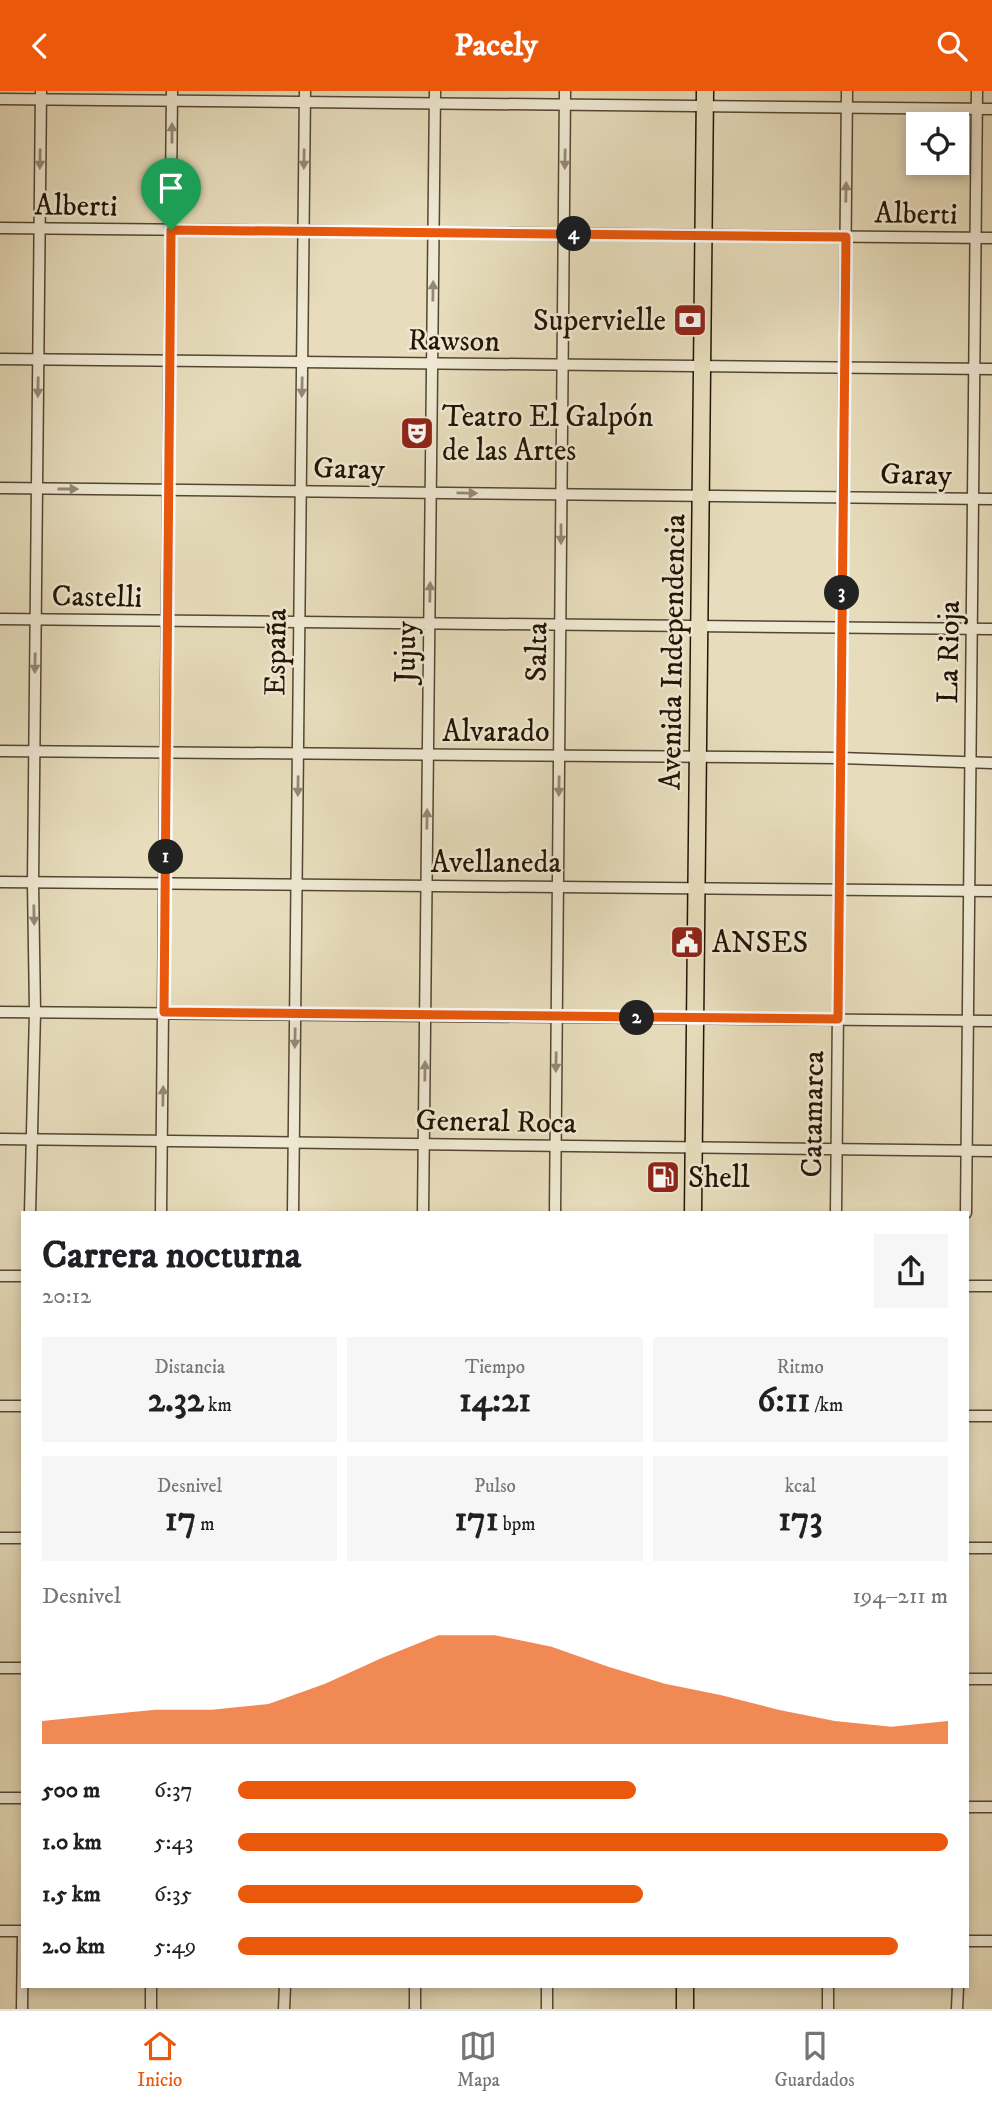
<!DOCTYPE html>
<html lang="es">
<head>
<meta charset="utf-8">
<style>
	:root { --surface:#fff; --page:#f6f6f6; --text:#202124; --muted:#757577; --line:#e0e0e0; --accent:#ea580c }
	body { margin:0; font-family:"IM FELL DW Pica",serif; background:var(--page); color:var(--text); height:100vh; display:flex; flex-direction:column; font-size:26px; white-space:nowrap }
	* { box-sizing:border-box; margin:0 }
	p { font-size:23px; color:var(--muted) }
	.icon { flex:none; width:38px; height:38px; fill:none; stroke:currentColor; stroke-width:2; stroke-linecap:round; stroke-linejoin:round }
	.map { position:relative; flex:1; overflow:hidden }
	.drawer { position:absolute; left:21px; top:1120px; width:948px; height:777px; display:flex; flex-direction:column; background:var(--surface); border-radius:0px; box-shadow:0 4px 10px #0003 }
	.drawer>* { flex:none }
	.tools { position:absolute; left:906px; top:21px; display:grid; gap:14px }
	.tools a { display:grid; place-items:center; width:63px; height:63px; border-radius:0px; background:var(--surface); box-shadow:0 4px 10px #0003; font-size:35px }
	.pin { position:absolute; display:grid; place-items:center; width:60px; height:60px; color:#fff; margin:-72px -30px; border-radius:50% 50% 50% 0; rotate:-45deg; box-shadow:0 0 7px #0007 }
	.pin .icon { rotate:45deg }
	.km { position:absolute; width:35px; height:35px; margin:-18px; border-radius:50%; background:#222; color:#fff; font-size:19px; line-height:35px; text-align:center }
	.round { display:grid; place-items:center; flex:none; width:74px; height:74px; border-radius:0px; background:var(--page) }
	.summary { display:flex; align-items:center; justify-content:space-between; height:119px; padding:0 21px }
	h1 { font-size:38px; font-weight:700; line-height:52px }
	.metrics { display:grid; grid-template-columns:repeat(3,1fr); gap:10px; height:119px; padding:7px 21px }
	.metrics div { display:grid; align-content:center; border-radius:0px; background:var(--page); text-align:center }
	.metrics b { font-size:35px; font-weight:700 }
	.metrics small { font-size:19px; font-weight:400 }
	.metrics p { font-size:19px }
	.chart { height:196px; padding:14px 21px }
	.chart p { display:flex; justify-content:space-between }
	.chart svg { width:100%; height:126px; margin-top:7px; fill:var(--accent); opacity:.7 }
	ul { padding:0 21px; list-style:none; font-size:23px }
	li { display:grid; grid-template-columns:112px 84px 1fr; align-items:center; height:52px }
	li i { height:18px; border-radius:9px; background:var(--accent) }
	header { display:flex; justify-content:space-between; align-items:center; height:91px; padding:0 21px; background:var(--accent); color:#fff; font-size:32px; font-weight:700 }
	.menu { display:flex; justify-content:space-around; align-items:center; height:98px; border-top:2px solid var(--line); background:var(--surface); font-size:19px; color:var(--muted) }
	.menu a { display:grid; justify-items:center; gap:4px }
	.menu .selected { color:var(--accent) }
	.map>svg:first-child { display:block }
</style>
</head>
<body>
<header><svg class="icon" aria-label="back" viewBox="0 0 24 24"><path d="M15 5l-7 7 7 7"/></svg>Pacely<svg class="icon" aria-label="search" viewBox="0 0 24 24"><circle cx="10" cy="10" r="6"/><path d="M15 15l6 6"/></svg></header>
<div class="map">
<svg width="992" height="1918" viewBox="0 0 992 1918">
	<rect width="100%" height="100%" fill="#e7ddbc"/>
	<filter id="stains"><feTurbulence type="fractalNoise" baseFrequency=".00286" numOctaves="4"/><feColorMatrix values="0 0 0 0 .2 0 0 0 0 .09 0 0 0 0 .02 0 0 0 .5 -.17"/></filter>
	<radialGradient id="worn" r=".72"><stop offset=".6" stop-color="#630" stop-opacity="0"/><stop offset="1" stop-color="#630" stop-opacity=".3"/></radialGradient>
	<g fill="none" stroke-linecap="round" stroke-linejoin="round">
		<g stroke="#544633" stroke-width="13">
			<g id="minor">
				<path d="M0,8l992,10"/>
				<path d="M0,137l992,10"/>
				<path d="M0,268l992,10"/>
				<path d="M0,397l992,11"/>
				<path d="M0,528l992,10"/>
				<path d="M0,660l840,7 152,5"/>
				<path d="M0,791l992,9"/>
				<path d="M0,921l992,9"/>
				<path d="M0,1048l992,12"/>
				<path d="M30,1122l5,-201 -2,-129 8,-792"/>
				<path d="M161,1122l11,-1122"/>
				<path d="M293,1122l12,-1122"/>
				<path d="M423,1122l12,-1122"/>
				<path d="M555,1122l10,-1122"/>
				<path d="M836,1122l11,-1122"/>
				<path d="M966,1122l11,-1122"/>
				<path d="M0,1185h23"/>
				<path d="M968,1195h24"/>
				<path d="M0,1315h23"/>
				<path d="M968,1325h24"/>
				<path d="M0,1447h23"/>
				<path d="M968,1457h24"/>
				<path d="M0,1577h23"/>
				<path d="M968,1588h24"/>
				<path d="M0,1707h23"/>
				<path d="M968,1716h24"/>
				<path d="M0,1840h23"/>
				<path d="M968,1850h24"/>
				<path d="M22,1918l1,-74"/>
				<path d="M151,1918v-23"/>
				<path d="M284,1918l1,-23"/>
				<path d="M415,1918v-23"/>
				<path d="M547,1918v-23"/>
				<path d="M828,1918v-23"/>
				<path d="M957,1918l1,-23"/>
			</g>
		</g>
		<g stroke="#231405" stroke-width="19">
			<g id="primary">
				<path d="M693,1122l12,-1122"/>
				<path d="M685,1918v-23"/>
			</g>
		</g>
		<use href="#minor" stroke="#efe9d3" stroke-width="10"/>
		<use href="#primary" stroke="#e7ddbc" stroke-width="16"/>
	</g>
	<defs><path id="oneway-solid" d="M-6-.8H1V-3.2L6.5 0L1 3.2V.8H-6Z" transform="scale(1.75)"/></defs>
	<g fill="#938976">
		<use href="#oneway-solid" transform="translate(172 42) rotate(-90)"/>
		<use href="#oneway-solid" transform="translate(40 68) rotate(91)"/>
		<use href="#oneway-solid" transform="translate(304 68) rotate(91)"/>
		<use href="#oneway-solid" transform="translate(565 68) rotate(91)"/>
		<use href="#oneway-solid" transform="translate(846 101) rotate(-89)"/>
		<use href="#oneway-solid" transform="translate(433 200) rotate(-89)"/>
		<use href="#oneway-solid" transform="translate(38 296) rotate(91)"/>
		<use href="#oneway-solid" transform="translate(302 296) rotate(91)"/>
		<use href="#oneway-solid" transform="translate(68 398)"/>
		<use href="#oneway-solid" transform="translate(467 402) rotate(1)"/>
		<use href="#oneway-solid" transform="translate(561 443) rotate(90)"/>
		<use href="#oneway-solid" transform="translate(430 501) rotate(-89)"/>
		<use href="#oneway-solid" transform="translate(35 572) rotate(91)"/>
		<use href="#oneway-solid" transform="translate(298 695) rotate(91)"/>
		<use href="#oneway-solid" transform="translate(559 695) rotate(91)"/>
		<use href="#oneway-solid" transform="translate(427 728) rotate(-89)"/>
		<use href="#oneway-solid" transform="translate(34 824) rotate(89)"/>
		<use href="#oneway-solid" transform="translate(295 947) rotate(91)"/>
		<use href="#oneway-solid" transform="translate(556 971) rotate(91)"/>
		<use href="#oneway-solid" transform="translate(425 980) rotate(-89)"/>
		<use href="#oneway-solid" transform="translate(163 1005) rotate(-89)"/>
	</g>
	<g fill="none" stroke-linecap="round" stroke-linejoin="round">
		<g stroke="#fff" stroke-width="14">
			<path id="route" d="M171,139l675,7 -8,782 -674,-7z"/>
		</g>
		<use href="#route" stroke="#ea580c" stroke-width="9"/>
	</g>
	<defs>
		<g id="bank-square" transform="scale(1.75)"><rect x="-9" y="-9" width="18" height="18" rx="4" fill="#8f2418" stroke="#efe9d3"/><path d="M-6-4H6V4H-6ZM0-2.3a2.3 2.3 0 1 0 0 4.6a2.3 2.3 0 1 0 0-4.6Z" fill="#fff"/></g>
		<g id="theatre-square" transform="scale(1.75)"><rect x="-9" y="-9" width="18" height="18" rx="4" fill="#8f2418" stroke="#efe9d3"/><path d="M-5-5.5Q0-4 5-5.5V0Q5 5 0 6Q-5 5-5 0ZM-3.3-2.5H-1v1.5H-3.3ZM1-2.5H3.3v1.5H1ZM-2.8 1Q0 5.5 2.8 1Z" fill="#fff"/></g>
		<g id="civic-square" transform="scale(1.75)"><rect x="-9" y="-9" width="18" height="18" rx="4" fill="#8f2418" stroke="#efe9d3"/><path d="M-.6-6.5H3V-4.5H.6V-3L4-1V1h2V6H-6V1h2V-1L-.6-3ZM-1.2 2.5V6h2.4V2.5Z" fill="#fff"/></g>
		<g id="fuel-square" transform="scale(1.75)"><rect x="-9" y="-9" width="18" height="18" rx="4" fill="#8f2418" stroke="#efe9d3"/><path d="M-5.5-6h7V0h2V4h1.3V-2.5L3-4.5l.8-.8L6-3V5H2.5V1h-1V6h-7ZM-4.2-4.7v3.2H.2V-4.7Z" fill="#fff"/></g>
	</defs>
	<g fill-rule="evenodd">
		<use href="#bank-square" x="690" y="229"/>
		<use href="#theatre-square" x="417" y="342"/>
		<use href="#civic-square" x="687" y="851"/>
		<use href="#fuel-square" x="663" y="1086"/>
	</g>
	<g text-anchor="middle" stroke-width="5" stroke-linejoin="round" paint-order="stroke">
		<g font-size="30" fill="#231405" stroke="#efe9d3">
			<text transform="translate(76 114) rotate(1)" y="10">Alberti</text>
			<text transform="translate(916 122) rotate(1)" y="10">Alberti</text>
			<text transform="translate(454 249) rotate(1)" y="10">Rawson</text>
			<text transform="translate(349 377) rotate(1)" y="10">Garay</text>
			<text transform="translate(916 383) rotate(1)" y="10">Garay</text>
			<text transform="translate(97 505) rotate(1)" y="10">Castelli</text>
			<text transform="translate(275 561) rotate(-89)" y="10">España</text>
			<text transform="translate(405 561) rotate(-89)" y="10">Jujuy</text>
			<text transform="translate(536 561) rotate(-89)" y="10">Salta</text>
			<text transform="translate(672 561) rotate(-89)" y="10">Avenida Independencia</text>
			<text transform="translate(948 561) rotate(-89)" y="10">La Rioja</text>
			<text x="496" y="650">Alvarado</text>
			<text x="496" y="781">Avellaneda</text>
			<text transform="translate(812 1023) rotate(-89)" y="10">Catamarca</text>
			<text transform="translate(496 1030) rotate(1)" y="10">General Roca</text>
		</g>
		<g font-size="30" fill="#231405" stroke="#efe9d3" text-anchor="start">
			<text x="666" y="239" text-anchor="end">Supervielle</text>
			<text x="442" y="335">Teatro El Galpón<tspan x="442" dy="34">de las Artes</tspan></text>
			<text x="712" y="861">ANSES</text>
			<text x="688" y="1096">Shell</text>
		</g>
	</g>
	<rect width="100%" height="100%" filter="url(#stains)"/>
	<rect width="100%" height="100%" fill="url(#worn)"/>
</svg>
<div class="tools">
<a><svg class="icon" aria-label="locate" viewBox="0 0 24 24"><circle cx="12" cy="12" r="6"/><path d="M12 2v4M12 18v4M2 12h4M18 12h4"/></svg></a>
</div>
<div class="pin" style="left:171px;top:139px;background:#1e9e55"><svg class="icon" aria-label="arrive" viewBox="0 0 24 24"><path d="M6 21V4h12l-3 4 3 4H6"/></svg></div>
<b class="km" style="left:166px;top:766px">1</b>
<b class="km" style="left:637px;top:927px">2</b>
<b class="km" style="left:842px;top:502px">3</b>
<b class="km" style="left:574px;top:143px">4</b>
<section class="drawer">
<div class="summary"><div><h1>Carrera nocturna</h1><p>20:12</p></div><a class="round"><svg class="icon" aria-label="share" viewBox="0 0 24 24"><path d="M12 15V3M7 8l5-5 5 5M5 13v7h14v-7"/></svg></a></div>
<div class="metrics">
<div><p>Distancia</p><b>2.32<small> km</small></b></div>
<div><p>Tiempo</p><b>14:21</b></div>
<div><p>Ritmo</p><b>6:11<small> /km</small></b></div>
</div>
<div class="metrics">
<div><p>Desnivel</p><b>17<small> m</small></b></div>
<div><p>Pulso</p><b>171<small> bpm</small></b></div>
<div><p>kcal</p><b>173</b></div>
</div>
<div class="chart"><p><span>Desnivel</span>194–211 m</p>
<svg viewBox="0 0 160 44" preserveAspectRatio="none"><path d="M0 44V36L10 34L20 32L30 32L40 30L50 23L60 14L70 6L80 6L90 10L100 17L110 23L120 27L130 32L140 36L150 38L160 36V44z"/></svg>
</div>
<ul>
<li><b>500 m</b>6:37<i style="width:56%"></i></li>
<li><b>1.0 km</b>5:43<i style="width:100%"></i></li>
<li><b>1.5 km</b>6:35<i style="width:57%"></i></li>
<li><b>2.0 km</b>5:49<i style="width:93%"></i></li>
</ul>
</section>
</div>
<nav class="menu">
<a class="selected"><svg class="icon" aria-label="home" viewBox="0 0 24 24"><path d="M3 11l9-7 9 7M6 9v11h12V9"/></svg>Inicio</a>
<a><svg class="icon" aria-label="map" viewBox="0 0 24 24"><path d="M3 6l6-2 6 2 6-2v14l-6 2-6-2-6 2zM9 4v14M15 6v14"/></svg>Mapa</a>
<a><svg class="icon" aria-label="saved" viewBox="0 0 24 24"><path d="M7 4h10v16l-5-4-5 4z"/></svg>Guardados</a>
</nav>
</body>
</html>
